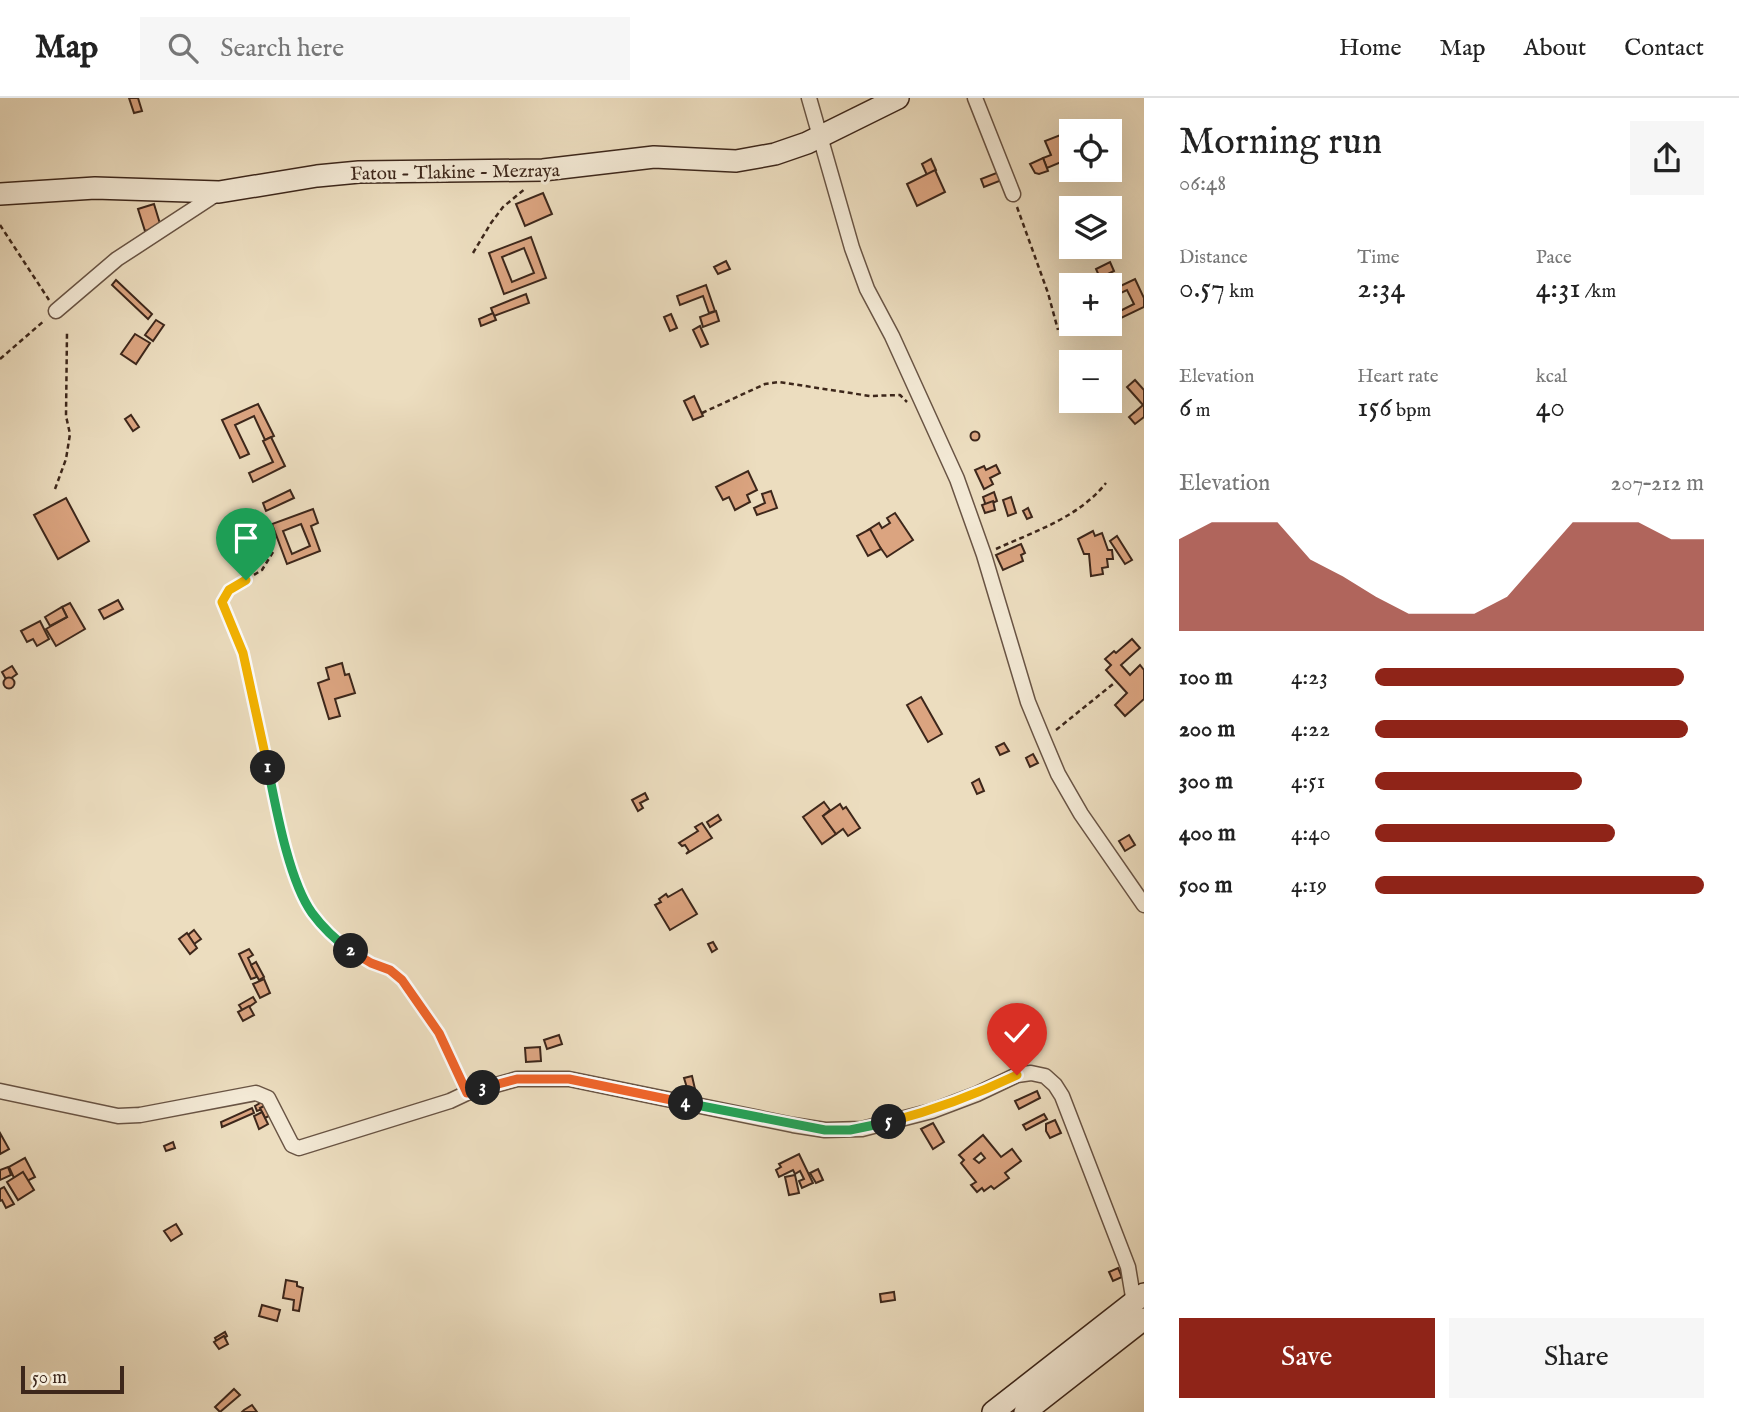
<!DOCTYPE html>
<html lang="en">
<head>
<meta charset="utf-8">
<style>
	:root { --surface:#fff; --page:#f6f6f6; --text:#222; --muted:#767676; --line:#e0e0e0; --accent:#8f2418 }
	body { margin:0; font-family:"IM FELL English",serif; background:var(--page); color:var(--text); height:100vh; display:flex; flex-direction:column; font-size:26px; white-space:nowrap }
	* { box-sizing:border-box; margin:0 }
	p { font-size:23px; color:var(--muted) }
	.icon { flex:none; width:38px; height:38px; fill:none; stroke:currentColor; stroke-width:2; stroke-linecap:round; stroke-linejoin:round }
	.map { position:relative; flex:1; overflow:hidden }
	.details { display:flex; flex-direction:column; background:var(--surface); width:595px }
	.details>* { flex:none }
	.tools { position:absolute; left:1059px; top:21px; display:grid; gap:14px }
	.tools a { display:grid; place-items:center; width:63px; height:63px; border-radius:0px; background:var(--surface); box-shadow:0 7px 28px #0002; font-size:35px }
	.scale { position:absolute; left:21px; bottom:18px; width:103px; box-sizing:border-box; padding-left:7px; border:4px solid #3d271b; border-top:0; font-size:19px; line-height:24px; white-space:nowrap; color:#3d271b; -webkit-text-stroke:5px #f3e9d5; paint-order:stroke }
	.pin { position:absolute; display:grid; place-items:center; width:60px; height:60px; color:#fff; margin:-72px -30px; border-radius:50% 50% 50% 0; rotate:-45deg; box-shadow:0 0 7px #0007 }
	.pin .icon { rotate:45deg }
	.km { position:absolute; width:35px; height:35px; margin:-18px; border-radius:50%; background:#222; color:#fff; font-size:19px; line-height:35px; text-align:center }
	.round { display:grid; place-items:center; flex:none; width:74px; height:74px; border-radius:0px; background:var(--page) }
	.head { display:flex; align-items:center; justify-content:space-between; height:119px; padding:0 35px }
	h1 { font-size:38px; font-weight:600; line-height:52px }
	.metrics { display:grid; grid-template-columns:repeat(3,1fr); gap:10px; height:119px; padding:7px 35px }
	.metrics div { display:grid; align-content:center }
	.metrics b { font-size:30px; font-weight:600 }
	.metrics small { font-size:19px; font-weight:400 }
	.metrics p { font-size:19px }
	.chart { height:196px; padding:14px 35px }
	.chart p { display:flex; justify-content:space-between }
	.chart svg { width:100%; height:126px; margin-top:7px; fill:var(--accent); opacity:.7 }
	.button { display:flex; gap:14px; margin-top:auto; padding:14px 35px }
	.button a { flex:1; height:80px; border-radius:0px; background:var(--accent); color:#fff; font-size:28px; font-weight:600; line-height:80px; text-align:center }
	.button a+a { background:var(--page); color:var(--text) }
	ul { padding:0 35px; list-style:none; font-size:23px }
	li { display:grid; grid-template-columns:112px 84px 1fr; align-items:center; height:52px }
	li i { height:18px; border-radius:9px; background:var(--accent) }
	header { display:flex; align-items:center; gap:42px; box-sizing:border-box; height:98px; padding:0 35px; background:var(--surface); border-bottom:2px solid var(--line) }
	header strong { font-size:33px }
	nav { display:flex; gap:38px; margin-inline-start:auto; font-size:24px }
	.search { width:490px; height:63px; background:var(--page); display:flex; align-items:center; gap:18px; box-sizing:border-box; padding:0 24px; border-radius:0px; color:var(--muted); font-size:26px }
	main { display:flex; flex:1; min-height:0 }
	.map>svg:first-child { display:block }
</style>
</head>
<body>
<header>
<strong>Map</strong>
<div class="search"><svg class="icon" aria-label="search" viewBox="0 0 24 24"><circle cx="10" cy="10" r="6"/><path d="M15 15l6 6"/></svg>Search here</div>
<nav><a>Home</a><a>Map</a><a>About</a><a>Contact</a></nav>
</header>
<main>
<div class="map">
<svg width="1144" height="1314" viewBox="0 0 1144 1314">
	<rect width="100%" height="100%" fill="#ecddbf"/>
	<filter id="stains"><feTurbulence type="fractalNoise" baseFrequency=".00286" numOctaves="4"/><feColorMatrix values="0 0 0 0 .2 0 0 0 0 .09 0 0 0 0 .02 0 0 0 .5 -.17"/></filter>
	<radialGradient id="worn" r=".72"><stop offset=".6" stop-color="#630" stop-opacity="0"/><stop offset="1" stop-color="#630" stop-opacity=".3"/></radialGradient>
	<g fill="#dba480" stroke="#3d271b" stroke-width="2" fill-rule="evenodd">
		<path d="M129,0h9l4,13 -8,2z"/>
		<path d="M1084,23l4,10h-12l-2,-6z"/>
		<path d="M1063,36l8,24 -24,10 -4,-10 8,-3 -6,-14z"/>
		<path d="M1043,60l5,13 -9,3 -4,-1 -5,-9z"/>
		<path d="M931,61l5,11 -9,5 -5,-11z"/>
		<path d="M935,72l10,22 -28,14 -10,-22z"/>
		<path d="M999,74l3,8 -18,7 -3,-8z"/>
		<path d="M543,95l9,21 -27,12 -9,-22z"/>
		<path d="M154,106l7,23 -16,4 -7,-22z"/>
		<path d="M531,139l15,41 -42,16 -15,-41zM524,150l10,25 -22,9 -10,-25z"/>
		<path d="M726,163l4,8 -12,5 -4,-7z"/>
		<path d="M1110,164l4,9 -14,7 -4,-9z"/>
		<path d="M1099,181l3,6h-11l-1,-2z"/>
		<path d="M1135,181l9,19v9l-25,12 -3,-6 18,-9 -7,-14 -17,8v-7z"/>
		<path d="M116,182l36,34 -4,5 -36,-34z"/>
		<path d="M706,187l9,26 -6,2 -6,-17 -23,9 -3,-9z"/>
		<path d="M526,196l3,9 -35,13 -3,-8z"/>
		<path d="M716,213l3,10 -16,6 -3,-10z"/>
		<path d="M493,215l3,7 -15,6 -2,-7z"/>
		<path d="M671,216l6,14 -7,3 -6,-14z"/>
		<path d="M1118,218l2,5 -10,4v-6z"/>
		<path d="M156,222l8,5 -11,16 -8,-6z"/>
		<path d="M700,228l8,18 -7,3 -8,-17z"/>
		<path d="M135,236l15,9 -14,21 -15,-10z"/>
		<path d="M1135,282l9,10v27l-9,7 -6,-7 14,-12 -16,-18z"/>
		<path d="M694,298l9,20 -10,4 -9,-19z"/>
		<path d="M258,306l16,32 -9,4 -11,-24 -19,9 14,29 -9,4 -18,-38z"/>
		<path d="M131,317l8,12 -6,4 -8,-12z"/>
		<circle cx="975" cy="338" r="4.5"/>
		<path d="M271,339l14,29 -32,16 -4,-9 24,-11 -10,-21z"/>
		<path d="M996,367l4,8 -10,5 3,6 -9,5 -9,-19 9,-4 2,4z"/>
		<path d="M748,373l9,19 -10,5 3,7 -15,8 -6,-13 -6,3 -7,-13z"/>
		<path d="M290,392l4,8 -28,13 -3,-8z"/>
		<path d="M771,393l6,17 -20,7 -3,-7 11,-5 -3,-9z"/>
		<path d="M994,394l3,9 -11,5 -3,-9z"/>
		<path d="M1011,399l5,16 -8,3 -5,-16z"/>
		<path d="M66,400l23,43 -31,18 -24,-44z"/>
		<path d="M993,403l2,9 -10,3 -3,-8z"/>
		<path d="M1028,410l4,9 -5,2 -4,-8z"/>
		<path d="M313,411l5,14 -7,3 9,25 -33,13 -15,-40zM301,426l9,22 -18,8 -9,-23z"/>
		<path d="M895,415l18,27 -26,17 -19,-27 11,-7 3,5 8,-5 -3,-5z"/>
		<path d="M870,431l11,20 -13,7 -11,-20z"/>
		<path d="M1093,433l2,5 7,-3 6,17h4l1,9h-6l1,8 -6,1 1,6 -12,2 -2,-22h-5l-6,-15z"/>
		<path d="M1117,438l15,24 -7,4 -15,-23z"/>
		<path d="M1021,446l4,9 -4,2 2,6 -20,9 -7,-15z"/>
		<path d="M118,502l5,9 -19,10 -5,-9z"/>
		<path d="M70,505l15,26 -29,17 -10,-17 21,-12 -5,-10z"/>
		<path d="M62,509l5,10 -17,9 -5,-9z"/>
		<path d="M40,523l9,18 -12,7 -4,-7 -6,3 -6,-11z"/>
		<path d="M1132,541l8,9 -19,17 9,10 10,-10 4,5v29l-19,17 -10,-11 12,-12 -21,-23 5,-5 -6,-6 9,-8 2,2z"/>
		<path d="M342,565l3,12 4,-1 6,19 -20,6 5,17 -11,3 -11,-36 11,-4 -3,-11z"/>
		<path d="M12,568l5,8 -10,7 -5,-9z"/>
		<circle cx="9" cy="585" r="5.5"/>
		<path d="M921,599l21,37 -14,8 -21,-37z"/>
		<path d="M1004,645l5,8 -9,4 -4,-8z"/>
		<path d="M1033,656l5,9 -8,4 -4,-9z"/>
		<path d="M979,681l5,12 -7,3 -5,-11z"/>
		<path d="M645,695l3,6 -8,4 3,5 -5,3 -6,-11z"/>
		<path d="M824,704l6,8 -7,6 13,18 -14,10 -19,-27z"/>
		<path d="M840,706l3,5 3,-2 14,21 -12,8 -5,-7 -7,5 -13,-18z"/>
		<path d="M718,717l3,5 -11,7 -3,-5z"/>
		<path d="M702,725l10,15 -26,16 3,-3 -4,-6 -3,1 -3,-3 19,-12 -3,-4z"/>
		<path d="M1129,737l6,10 -10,6 -6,-10z"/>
		<path d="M682,791l15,25 -27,16 -15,-25 6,-3 -2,-3 7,-5 2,3z"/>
		<path d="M194,832l7,9 -7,5 -6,-9z"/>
		<path d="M187,835l10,15 -7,6 -11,-15z"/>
		<path d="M713,844l4,7 -5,3 -4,-8z"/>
		<path d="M249,851l4,6 -5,3 9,19 -6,2 -12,-25z"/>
		<path d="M256,864l8,15 -5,3 -8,-15z"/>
		<path d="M264,881l6,14 -10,5 -7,-14z"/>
		<path d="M253,899l3,5 -13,9 -4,-6z"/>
		<path d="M249,908l5,9 -11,6 -5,-9z"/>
		<path d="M559,937l3,9 -15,5 -3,-9z"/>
		<path d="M540,949l1,14 -15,1 -1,-14z"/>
		<path d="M692,978l3,13 -7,2 -4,-13z"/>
		<path d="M1037,993l3,7 -21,11 -4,-8z"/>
		<path d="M262,1004l3,6 -8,3 -2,-5z"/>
		<path d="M266,1007l5,10 -6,3 -5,-10z"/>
		<path d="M252,1010l2,5 -32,14 -1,-5z"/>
		<path d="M262,1014l6,12 -9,5 -5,-13z"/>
		<path d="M1044,1016l3,5 -21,11 -3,-5z"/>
		<path d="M1055,1022l6,13 -11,5 -4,-7v-7z"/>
		<path d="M933,1025l11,19 -11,7 -12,-20z"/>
		<path d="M0,1035l9,16 -9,5z"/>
		<path d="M983,1037l18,22 11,-8 9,12 -16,12 4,5 -15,11 -3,-3 -7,5 -2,-3 -5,4 -6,-7 5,-3 -15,-19 3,-3 -5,-5zM981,1055l4,5 -6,5 -5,-4z"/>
		<path d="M173,1044l2,6 -9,3 -2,-5z"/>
		<path d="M799,1056l14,29 -11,5 -3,-7 5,-2 -4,-8 -5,3 -2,-4 -14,7 -3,-7 5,-3 -2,-3z"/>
		<path d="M25,1060l10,19 -8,4 -4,-7 -9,4 -5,-11z"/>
		<path d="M8,1069l3,8 -11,5v-10z"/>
		<path d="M818,1071l5,11 -7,3 -6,-10z"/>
		<path d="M23,1074l11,18 -16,10 -11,-18z"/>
		<path d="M795,1077l4,18 -10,2 -4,-18z"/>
		<path d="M4,1089l10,17 -8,4 -4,-8 -2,1v-12z"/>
		<path d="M176,1126l6,10 -11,7 -7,-10z"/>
		<path d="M1118,1170l4,9 -9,4 -4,-9z"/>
		<path d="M286,1182l11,2v4l6,2 -4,23 -6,-1 1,-10 -11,-2z"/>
		<path d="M894,1194l1,8 -14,2 -1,-8z"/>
		<path d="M262,1207l18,5 -3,11 -18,-5z"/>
		<path d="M225,1234l2,4 -10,6 -2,-4z"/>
		<path d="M224,1238l4,8 -9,5 -5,-7z"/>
		<path d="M234,1291l6,6 -20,17 -5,-5z"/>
		<path d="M252,1307l5,7h-15l2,-2z"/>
	</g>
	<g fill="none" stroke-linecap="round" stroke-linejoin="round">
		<g stroke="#695444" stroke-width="17">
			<g id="street">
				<path d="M809,0l43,150 15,41 25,47 65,143 27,76 44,147 14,34 16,38 23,40 63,91"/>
				<path d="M975,0l38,96"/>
				<path d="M56,213l61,-52 101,-66"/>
				<path d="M0,993l118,25 22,-1 116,-22 12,5 24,47 7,3 151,-47 17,-8 50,-14h52l224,46 32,5 37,-1 70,-18 45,-17 40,-19 14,-2 14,3 10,9 7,11 66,171 6,36"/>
			</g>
		</g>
		<g stroke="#3d271b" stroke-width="24">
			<g id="secondary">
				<path d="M0,96l95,-6 124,4 98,-16 42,-4 184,-2 111,-13 82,4 39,-7 32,-11 91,-45"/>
				<path d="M993,1314l151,-118"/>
				<path d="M1025,1314l119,-93"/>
			</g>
		</g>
		<g stroke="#3d271b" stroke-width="2.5" stroke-dasharray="5 3.5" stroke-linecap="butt">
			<path d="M1017,109l31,86 10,37"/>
			<path d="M0,127l49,75"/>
			<path d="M473,155l18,-30 12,-16 23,-19"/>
			<path d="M0,261l45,-39"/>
			<path d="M702,315l63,-29 14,-2 91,14 30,-1 7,7"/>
			<path d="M55,391l11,-30 4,-25 -4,-18 1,-84"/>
			<path d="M996,451c39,-18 82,-31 110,-66"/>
			<path d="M273,454l-11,18 -33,20 -7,12 21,51 14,58 20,101 17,61 17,39 19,22 19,16 22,13 19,7 12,10 37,53 22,48"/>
			<path d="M1056,632l57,-46"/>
		</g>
		<use href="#street" stroke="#f3e9d5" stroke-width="14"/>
		<use href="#secondary" stroke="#f3e9d5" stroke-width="21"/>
	</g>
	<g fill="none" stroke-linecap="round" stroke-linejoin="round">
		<g stroke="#fff" stroke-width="14">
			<path id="split-1" d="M246,482l-17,10 -7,12 21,51 25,115"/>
		</g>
		<g stroke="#fff" stroke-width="14">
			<path id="split-2" d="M268,670c8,40 21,113 44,145 11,15 25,28 39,38"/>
		</g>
		<g stroke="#fff" stroke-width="14">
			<path id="split-3" d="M351,853l20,12 19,7 12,10 37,53 28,60 16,-5"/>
		</g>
		<g stroke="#fff" stroke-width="14">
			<path id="split-4" d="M483,990l34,-9h52l117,24"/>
		</g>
		<g stroke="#fff" stroke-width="14">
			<path id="split-5" d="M686,1005l139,27h25l39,-8"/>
		</g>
		<g stroke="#fff" stroke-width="14">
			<path id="split-6" d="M889,1024c45,-12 86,-27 128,-47"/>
		</g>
		<use href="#split-1" stroke="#f5b400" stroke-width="9"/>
		<use href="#split-2" stroke="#22a559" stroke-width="9"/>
		<use href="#split-3" stroke="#f0652b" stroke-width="9"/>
		<use href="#split-4" stroke="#f0652b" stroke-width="9"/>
		<use href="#split-5" stroke="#22a559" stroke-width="9"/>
		<use href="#split-6" stroke="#f5b400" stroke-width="9"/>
	</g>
	<g text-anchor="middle" stroke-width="6" stroke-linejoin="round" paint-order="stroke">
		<g font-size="19" fill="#3d271b" stroke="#f3e9d5">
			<text transform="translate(455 73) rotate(-1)" y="7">Fatou - Tlakine - Mezraya</text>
		</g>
	</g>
	<rect width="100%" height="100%" filter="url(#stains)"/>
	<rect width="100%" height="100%" fill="url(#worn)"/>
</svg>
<div class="tools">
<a><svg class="icon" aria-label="locate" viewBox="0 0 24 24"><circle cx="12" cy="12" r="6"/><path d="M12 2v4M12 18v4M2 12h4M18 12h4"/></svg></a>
<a><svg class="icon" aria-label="layers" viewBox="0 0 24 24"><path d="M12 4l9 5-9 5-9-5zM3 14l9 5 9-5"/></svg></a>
<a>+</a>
<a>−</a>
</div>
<div class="scale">50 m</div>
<div class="pin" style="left:246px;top:482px;background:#1e9e55"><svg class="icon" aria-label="arrive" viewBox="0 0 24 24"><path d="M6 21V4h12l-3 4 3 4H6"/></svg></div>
<div class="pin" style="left:1017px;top:977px;background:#d93025"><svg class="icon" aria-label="check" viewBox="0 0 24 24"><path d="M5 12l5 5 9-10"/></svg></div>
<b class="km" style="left:268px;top:670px">1</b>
<b class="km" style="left:351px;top:853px">2</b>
<b class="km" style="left:483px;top:990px">3</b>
<b class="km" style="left:686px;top:1005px">4</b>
<b class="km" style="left:889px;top:1024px">5</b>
</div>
<section class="details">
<div class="head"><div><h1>Morning run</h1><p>06:48</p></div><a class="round"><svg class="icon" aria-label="share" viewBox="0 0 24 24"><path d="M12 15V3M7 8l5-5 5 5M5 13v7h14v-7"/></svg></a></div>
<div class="metrics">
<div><p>Distance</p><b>0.57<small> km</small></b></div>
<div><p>Time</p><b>2:34</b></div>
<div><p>Pace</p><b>4:31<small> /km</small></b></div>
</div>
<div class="metrics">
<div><p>Elevation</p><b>6<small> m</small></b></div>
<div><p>Heart rate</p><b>156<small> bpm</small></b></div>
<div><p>kcal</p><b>40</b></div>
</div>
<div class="chart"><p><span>Elevation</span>207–212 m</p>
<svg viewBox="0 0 160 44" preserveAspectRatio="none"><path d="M0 44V12L10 6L20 6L30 6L40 19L50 25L60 32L70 38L80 38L90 38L100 32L110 19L120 6L130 6L140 6L150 12L160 12V44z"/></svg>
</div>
<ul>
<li><b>100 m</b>4:23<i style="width:94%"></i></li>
<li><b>200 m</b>4:22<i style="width:95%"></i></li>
<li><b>300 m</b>4:51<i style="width:63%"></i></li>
<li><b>400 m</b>4:40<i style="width:73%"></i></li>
<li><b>500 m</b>4:19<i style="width:100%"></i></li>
</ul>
<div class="button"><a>Save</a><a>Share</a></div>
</section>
</main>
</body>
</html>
